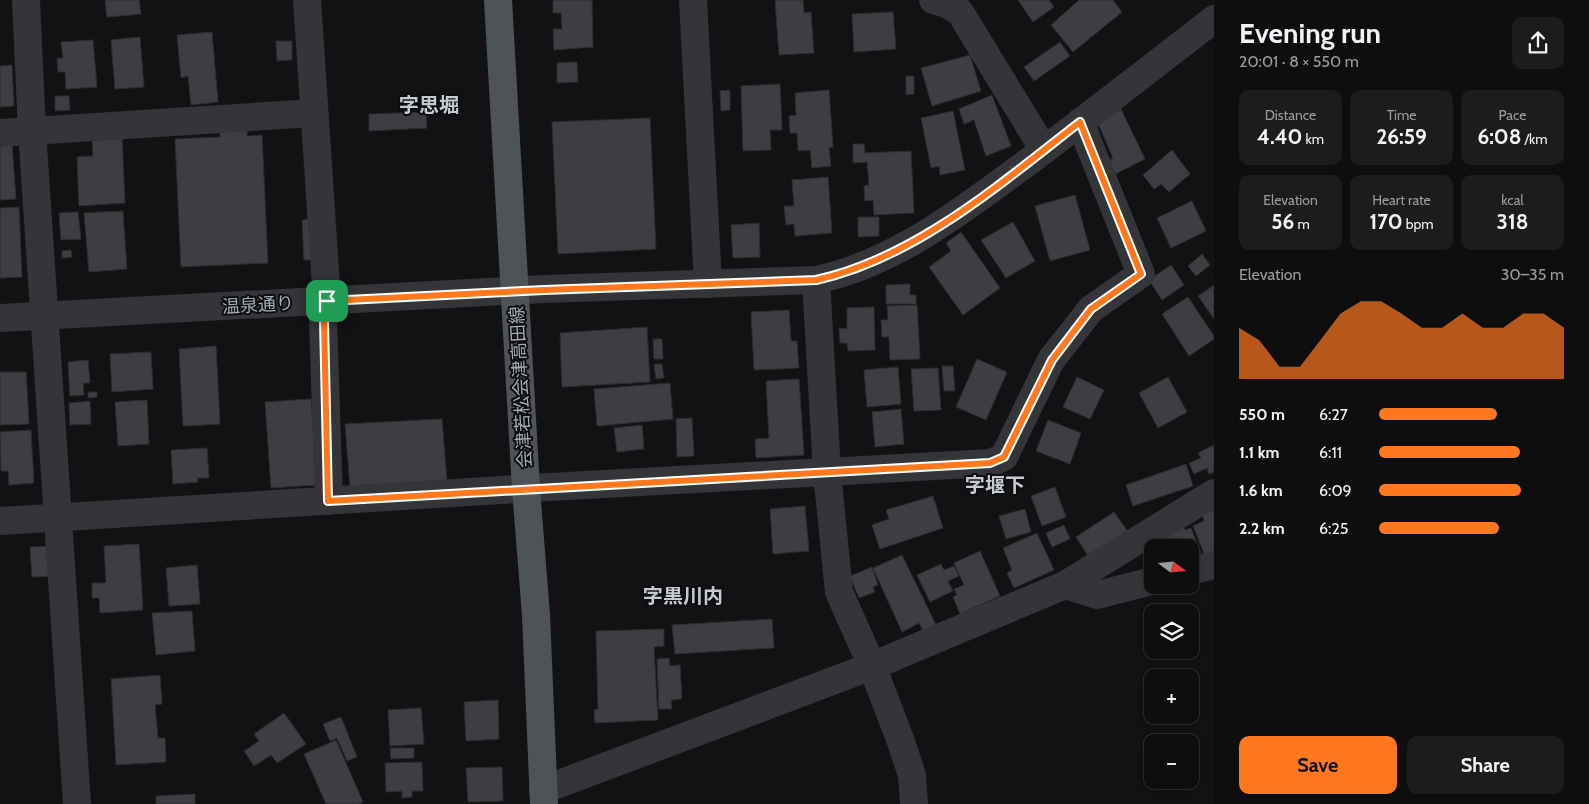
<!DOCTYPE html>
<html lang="en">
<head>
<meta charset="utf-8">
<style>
	:root { --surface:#0e0e0f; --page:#1c1c1d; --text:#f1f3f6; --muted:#9b9c9e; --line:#2e2e2f; --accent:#ff771f }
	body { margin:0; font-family:Cabin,"Noto Sans JP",sans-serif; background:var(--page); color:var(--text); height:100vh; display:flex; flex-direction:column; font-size:19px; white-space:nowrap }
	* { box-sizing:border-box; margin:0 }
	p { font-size:16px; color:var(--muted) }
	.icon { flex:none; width:28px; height:28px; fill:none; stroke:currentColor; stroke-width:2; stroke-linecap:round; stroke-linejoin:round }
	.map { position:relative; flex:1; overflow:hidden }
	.side { display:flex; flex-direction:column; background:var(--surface); width:375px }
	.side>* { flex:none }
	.needle { width:32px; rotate:106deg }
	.controls { position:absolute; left:1144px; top:539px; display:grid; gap:10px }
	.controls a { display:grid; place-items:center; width:55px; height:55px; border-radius:10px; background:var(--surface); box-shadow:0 1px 4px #0004,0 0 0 1px var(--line); font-size:25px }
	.pin { position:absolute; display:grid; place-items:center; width:42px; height:42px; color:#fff; margin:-21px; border-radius:10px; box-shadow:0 2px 8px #0006 }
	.round { display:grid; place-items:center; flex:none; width:52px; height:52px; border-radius:10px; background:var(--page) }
	.overview { display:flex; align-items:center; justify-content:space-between; height:85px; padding:0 25px }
	h1 { font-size:28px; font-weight:700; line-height:38px }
	.figures { display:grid; grid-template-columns:repeat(3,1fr); gap:8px; height:85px; padding:5px 25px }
	.figures div { display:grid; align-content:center; border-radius:10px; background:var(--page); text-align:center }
	.figures b { font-size:21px; font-weight:700 }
	.figures small { font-size:14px; font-weight:400 }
	.figures p { font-size:14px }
	.chart { height:140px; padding:10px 25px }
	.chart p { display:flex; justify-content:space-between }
	.chart svg { width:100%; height:90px; margin-top:5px; fill:var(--accent); opacity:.7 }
	.button { display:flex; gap:10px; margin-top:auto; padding:10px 25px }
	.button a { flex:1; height:58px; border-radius:10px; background:var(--accent); color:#111; font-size:20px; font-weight:700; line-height:58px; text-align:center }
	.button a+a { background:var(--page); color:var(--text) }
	ul { padding:0 25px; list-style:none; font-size:16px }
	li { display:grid; grid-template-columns:80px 60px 1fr; align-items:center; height:38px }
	li i { height:12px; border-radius:6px; background:var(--accent) }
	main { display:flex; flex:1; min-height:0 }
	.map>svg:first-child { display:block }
</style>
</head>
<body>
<main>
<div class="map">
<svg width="1214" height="804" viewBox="0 0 1214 804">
	<rect width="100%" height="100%" fill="#121214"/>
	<g fill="#3c3e41" stroke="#2c2d30">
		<path d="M105,0h34l2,14 -34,3z"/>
		<path d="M553,0h39l1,47 -39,3 -1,-21h9l-1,-16h-8z"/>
		<path d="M775,0h28l1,13 7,-1 3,41 -35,2z"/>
		<path d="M1018,0h31l5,7 -21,15z"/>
		<path d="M1079,0h34l9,12 -49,40 -22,-27z"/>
		<path d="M893,12l3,37 -42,3 -2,-38z"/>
		<path d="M212,32l6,70 -27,3 -3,-29 -7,2 -4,-43z"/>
		<path d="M140,37l4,50 -29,2 -4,-49z"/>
		<path d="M93,40l4,47 -31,2 -1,-17h-7l-1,-14h6l-2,-16z"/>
		<path d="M276,41h16v19l-15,1z"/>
		<path d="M1060,42l10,14 -36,25 -10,-14z"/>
		<path d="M970,55l11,36 -49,15 -11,-38z"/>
		<path d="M577,62l1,20 -21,1v-20z"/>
		<path d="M12,65l2,41 -14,1v-41z"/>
		<path d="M906,76h8v18l-8,1z"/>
		<path d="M780,84l2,46h-12l1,20 -28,1 -2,-65z"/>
		<path d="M730,90v20l-9,1 -1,-20z"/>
		<path d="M829,90l4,57 -4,1 2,18 -19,2 -2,-18 -12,1 -1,-18h-7l-1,-17 7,-1 -1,-22z"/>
		<path d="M992,95l19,51 -25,10 -12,-36 -10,4 -5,-15z"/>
		<path d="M55,96h14l1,14 -15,1z"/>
		<path d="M1121,109l24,50 -32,16 -6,-13 6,-4 -16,-37z"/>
		<path d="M953,111l12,59 -25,5 -1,-9 -8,2 -10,-50z"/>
		<path d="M426,112l1,16 -58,3v-17z"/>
		<path d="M650,118l6,131 -98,5 -6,-132z"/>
		<path d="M247,130v6l15,-1 6,128 -87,4 -6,-128 45,-2v-5z"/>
		<path d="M122,137l3,66 -46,3 -2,-49 16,-1 -1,-18z"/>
		<path d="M853,144h11l1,9 46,-2 3,62 -40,2 -1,-15 -8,1 -1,-15 5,-1 -2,-23 -14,1z"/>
		<path d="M12,145l4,54 -16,1v-54z"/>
		<path d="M1172,150l18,24 -21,18 -8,-8 -7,5 -11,-14z"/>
		<path d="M828,177l4,56 -37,3 -1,-12 -8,1 -2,-19h10l-2,-26z"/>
		<path d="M1075,195l15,55 -40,11 -15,-55z"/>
		<path d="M1192,201l14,30 -35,17 -14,-30z"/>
		<path d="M19,207l3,70 -22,1v-70z"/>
		<path d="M123,211l4,58 -38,3 -5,-59z"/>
		<path d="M78,212l3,27 -20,1 -2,-27z"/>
		<path d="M858,217h21v19l-21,1z"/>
		<path d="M313,219l3,41h-12l-2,-40z"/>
		<path d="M1013,222l22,39 -29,17 -25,-38z"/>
		<path d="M759,223l1,34 -27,1 -2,-33z"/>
		<path d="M961,232l39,56 -37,27 -34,-48 22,-16 -5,-8z"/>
		<path d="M71,250l1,7 -10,1v-7z"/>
		<path d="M1202,254l8,11 -14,11 -8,-10z"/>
		<path d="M1171,265l13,20 -22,15 -13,-20z"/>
		<path d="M910,284v11h6v9h-30v-19z"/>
		<path d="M1214,285v34l-16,-23z"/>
		<path d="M1188,297l26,39v3l-25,17 -27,-42z"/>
		<path d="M917,305l3,54 -30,1 -1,-23h-7l-1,-17h7l-1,-14z"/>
		<path d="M874,307l1,43 -27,1 -1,-8h-7l-1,-15 8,1v-21z"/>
		<path d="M789,310l2,31h6l2,27 -45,2 -3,-58z"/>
		<path d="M647,327l3,55 -88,5 -2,-54z"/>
		<path d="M653,339h9l1,20h-9z"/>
		<path d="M216,346l4,78 -37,2 -4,-77z"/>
		<path d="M151,352l2,37 -41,3 -2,-38z"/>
		<path d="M977,359l30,13 -21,48 -30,-13z"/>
		<path d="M88,360l2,23h-7l1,12 -14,1 -2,-34z"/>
		<path d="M654,364h8l2,14 -8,1z"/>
		<path d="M942,366h11l2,25h-11z"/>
		<path d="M898,367l3,37 -34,3 -3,-37z"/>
		<path d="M938,368l3,42 -27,1 -3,-42z"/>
		<path d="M0,372h26l3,52 -29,1z"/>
		<path d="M1077,377l27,13 -14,29 -27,-12z"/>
		<path d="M1168,377l19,35 -29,16 -19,-35z"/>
		<path d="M799,379l5,76 -48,3 -1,-19 14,-1 -3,-57z"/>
		<path d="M670,383l3,36 -76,7 -3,-37z"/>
		<path d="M88,392h9v5l-9,1z"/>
		<path d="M311,399l6,86 -46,3 -6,-86z"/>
		<path d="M147,400l2,44 -31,2 -3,-44z"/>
		<path d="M90,401l1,23 -21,1 -1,-22z"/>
		<path d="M901,409l3,35 -29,3 -3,-35z"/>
		<path d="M692,418l2,38 -17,1 -1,-38z"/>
		<path d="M442,419l5,62 -97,6 -5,-63z"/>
		<path d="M1048,420l33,13 -11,31 -34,-13z"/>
		<path d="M642,425l2,24 -27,3 -3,-24z"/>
		<path d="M31,430l3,53 -25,2 -1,-14h-7l-1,-39z"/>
		<path d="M1214,445v27l-5,2 -2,-6 -13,6 -5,-11 12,-5 -3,-5z"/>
		<path d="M207,448l2,30h-12l1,4 -25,2 -2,-34z"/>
		<path d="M1186,464l7,22 -60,20 -7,-21z"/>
		<path d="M1055,487l11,30 -24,9 -11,-30z"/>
		<path d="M933,496l10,32 -63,21 -8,-24 17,-6 -3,-9z"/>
		<path d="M1214,504v49l-9,3 -12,-30 11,-5 -4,-11z"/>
		<path d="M805,506l4,45 -36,3 -3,-45z"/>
		<path d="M1025,509l6,23 -25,7 -7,-23z"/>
		<path d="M1114,512l15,21 -39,26 -14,-22z"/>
		<path d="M1182,523l3,7 6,-2 10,25 -11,4v-9h-25l-6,-16z"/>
		<path d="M1064,525l6,14 -18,8 -6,-14z"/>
		<path d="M1037,533l17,37 -40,18 -7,-15 5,-3 -9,-22z"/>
		<path d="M139,544l4,66 -43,3 -1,-15h-7v-15h14l-2,-37z"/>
		<path d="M53,546l2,30 -23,1 -2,-30z"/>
		<path d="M980,551l20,45 -40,18 -7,-17 4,-2 -3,-6 10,-4 -10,-22z"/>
		<path d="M902,555l34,70 -13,6 -4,-8 -17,9 -29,-64z"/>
		<path d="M941,564l3,6 10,-4 5,10 -11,5 5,10 -23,11 -13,-27z"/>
		<path d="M197,565l3,39 -31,2 -3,-38z"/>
		<path d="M872,567l6,18 -5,2 2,5 -16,6 -9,-22z"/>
		<path d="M192,611l3,40 -39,4 -4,-42z"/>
		<path d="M772,619l2,29 -99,6 -3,-29z"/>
		<path d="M664,629v17l-10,1 4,73 -63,3 -1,-13 4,-1 -2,-78z"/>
		<path d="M669,658l1,8 10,-1 2,34 -11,1 1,9h-13l-2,-50z"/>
		<path d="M160,675l2,29 -7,1 3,33h7l1,24 -50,3 -5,-86z"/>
		<path d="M498,700l1,39 -33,2 -2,-39z"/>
		<path d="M421,708l3,36 -34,2 -2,-36z"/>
		<path d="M284,713l22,31 -29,19 -6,-8 -17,11 -10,-15 15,-10 -5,-7z"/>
		<path d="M341,717l16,40 -10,4 -10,-23 -7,3 -7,-17z"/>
		<path d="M336,740l27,62 -5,2h-32l-22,-50z"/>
		<path d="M390,748h24v10l-23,1z"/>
		<path d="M422,762l1,29h-11v6l-10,1v-7l-16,1 -1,-29z"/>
		<path d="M502,767l1,34 -35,1 -2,-34z"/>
		<path d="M195,794v10h-39v-8z"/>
	</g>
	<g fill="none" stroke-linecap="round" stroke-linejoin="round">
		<g stroke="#333539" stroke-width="28">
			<path d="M26,0l6,131 45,673"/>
			<path d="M307,0l20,301 -4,19 6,181"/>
			<path d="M693,0l15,284"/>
			<path d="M933,0l14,4 13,8 84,138"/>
			<path d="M0,133l314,-20"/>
			<path d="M816,280l11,192 12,120 33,74 28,73 12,36 2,29"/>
			<path d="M0,318l544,-29 272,-9c80,-17 143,-68 208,-115 64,-48 127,-97 190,-146"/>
			<path d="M0,521l550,-34 440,-24 14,-6 47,-97 40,-51 50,-35 -61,-152"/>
			<path d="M1190,571l24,-6"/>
			<path d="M1065,585l32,10 55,-14"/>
			<path d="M543,790l329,-124 193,-81 149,-92"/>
		</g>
		<path stroke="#4e5358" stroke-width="28" d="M498,0l28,489 10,126 8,189"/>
	</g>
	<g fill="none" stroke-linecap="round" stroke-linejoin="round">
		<g stroke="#fff" stroke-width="10">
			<path id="route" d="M1080,122l61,152 -50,35 -39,51 -48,97 -14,6 -662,38 -4,-181 3,-19 217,-11 272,-10c100,-22 185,-97 264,-158z"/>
		</g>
		<use href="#route" stroke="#ff771f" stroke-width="6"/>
	</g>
	<g text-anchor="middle" stroke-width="4" stroke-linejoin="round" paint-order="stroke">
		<g font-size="18" fill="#a2adb5" stroke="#0d0d0f">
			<text transform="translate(258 305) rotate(-3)" y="6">温泉通り</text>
			<text transform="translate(521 387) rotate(-93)" y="6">会津若松会津高田線</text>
		</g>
		<g font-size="20" font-weight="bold" fill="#c4cbd1" stroke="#0d0d0f">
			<text x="429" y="112">字思堀</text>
			<text x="995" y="492">字堰下</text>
			<text x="683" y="603">字黒川内</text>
		</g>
	</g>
</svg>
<div class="controls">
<a><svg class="needle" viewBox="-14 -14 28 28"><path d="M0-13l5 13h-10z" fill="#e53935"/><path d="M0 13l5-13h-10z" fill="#9b9c9e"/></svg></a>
<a><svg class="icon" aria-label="layers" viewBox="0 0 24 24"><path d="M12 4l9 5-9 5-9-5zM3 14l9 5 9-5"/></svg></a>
<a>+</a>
<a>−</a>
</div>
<div class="pin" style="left:327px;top:301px;background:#1e9e55"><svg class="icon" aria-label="arrive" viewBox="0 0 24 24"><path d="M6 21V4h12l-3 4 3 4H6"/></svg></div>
</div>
<section class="side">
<div class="overview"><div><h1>Evening run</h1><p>20:01 · 8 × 550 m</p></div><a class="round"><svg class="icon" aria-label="share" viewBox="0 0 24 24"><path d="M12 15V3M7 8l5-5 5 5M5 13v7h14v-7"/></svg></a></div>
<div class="figures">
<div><p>Distance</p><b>4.40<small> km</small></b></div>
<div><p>Time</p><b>26:59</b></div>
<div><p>Pace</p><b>6:08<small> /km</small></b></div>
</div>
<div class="figures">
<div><p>Elevation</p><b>56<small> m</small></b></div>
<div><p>Heart rate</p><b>170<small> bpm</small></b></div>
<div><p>kcal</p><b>318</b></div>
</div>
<div class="chart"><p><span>Elevation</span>30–35 m</p>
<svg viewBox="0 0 160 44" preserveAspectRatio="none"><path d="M0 44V19L10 25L20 38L30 38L40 25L50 12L60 6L70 6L80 12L90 19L100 19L110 12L120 19L130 19L140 12L150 12L160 19V44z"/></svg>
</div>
<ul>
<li><b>550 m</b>6:27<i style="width:64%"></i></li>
<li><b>1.1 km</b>6:11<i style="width:76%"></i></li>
<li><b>1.6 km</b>6:09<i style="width:77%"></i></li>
<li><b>2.2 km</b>6:25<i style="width:65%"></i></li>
</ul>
<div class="button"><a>Save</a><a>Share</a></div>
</section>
</main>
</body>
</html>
